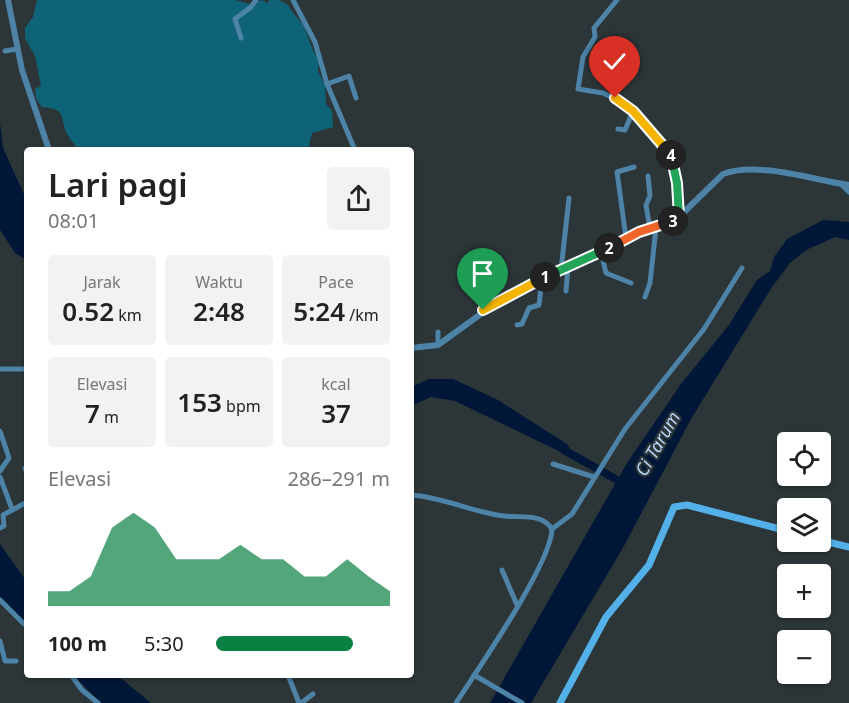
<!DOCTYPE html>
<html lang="id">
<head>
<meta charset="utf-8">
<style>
	:root { --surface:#fff; --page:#f2f2f2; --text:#222; --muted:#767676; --accent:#0b8043 }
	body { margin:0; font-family:"Noto Sans",sans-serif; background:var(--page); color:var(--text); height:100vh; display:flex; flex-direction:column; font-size:22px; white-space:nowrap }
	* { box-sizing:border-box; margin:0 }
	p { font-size:20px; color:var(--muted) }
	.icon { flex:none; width:33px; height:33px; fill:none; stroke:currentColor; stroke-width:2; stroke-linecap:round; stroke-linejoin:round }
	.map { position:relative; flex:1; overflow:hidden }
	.sheet { position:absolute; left:24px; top:147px; width:390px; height:531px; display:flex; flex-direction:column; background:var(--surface); border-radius:6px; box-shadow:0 2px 4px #0004 }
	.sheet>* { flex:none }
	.buttons { position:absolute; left:777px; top:432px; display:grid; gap:12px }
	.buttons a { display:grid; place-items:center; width:54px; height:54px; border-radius:6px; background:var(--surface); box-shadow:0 2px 4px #0004; font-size:30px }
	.pin { position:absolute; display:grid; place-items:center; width:51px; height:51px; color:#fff; margin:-62px -26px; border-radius:50% 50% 50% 0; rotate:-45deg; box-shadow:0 0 6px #0007 }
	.pin .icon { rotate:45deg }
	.km { position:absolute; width:30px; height:30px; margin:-15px; border-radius:50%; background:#222; color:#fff; font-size:16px; line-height:30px; text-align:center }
	.round { display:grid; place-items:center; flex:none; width:63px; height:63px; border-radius:6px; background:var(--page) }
	.summary { display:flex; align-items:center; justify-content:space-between; height:102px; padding:0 24px }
	h1 { font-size:33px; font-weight:600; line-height:45px }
	.metrics { display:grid; grid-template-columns:repeat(3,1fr); gap:9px; height:102px; padding:6px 24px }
	.metrics div { display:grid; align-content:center; border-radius:6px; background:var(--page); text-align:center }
	.metrics b { font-size:26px; font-weight:600 }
	.metrics small { font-size:16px; font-weight:400 }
	.metrics p { font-size:16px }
	.chart { height:168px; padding:12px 24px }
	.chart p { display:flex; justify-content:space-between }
	.chart svg { width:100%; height:108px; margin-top:6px; fill:var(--accent); opacity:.7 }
	ul { padding:0 24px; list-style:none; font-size:20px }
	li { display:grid; grid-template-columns:96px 72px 1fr; align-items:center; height:45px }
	li i { height:15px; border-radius:8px; background:var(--accent) }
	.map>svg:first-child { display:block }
</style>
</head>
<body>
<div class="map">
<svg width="849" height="703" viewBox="0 0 849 703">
	<rect width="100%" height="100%" fill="#2c3538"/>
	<path fill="#0e6377" d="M37,0h198l15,4 12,-4 6,3 1,-3h10l9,5c4,9 13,14 17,24 5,12 6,20 14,31l-1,11 7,14 1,19 6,7 1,16 -21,6 -4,17h-230c-2,-5 -6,-8 -9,-13 -11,-17 1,-28 -27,-30l-6,-8 -1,-10 6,-3 -6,-30 -10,-18v-10l8,-11z"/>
	<g fill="#011738">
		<path d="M0,124l3,24 24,53v59l-12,-7 -15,-23z"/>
		<path d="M823,220l26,2v18l-14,-3 -29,13 -16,13 -18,24 -81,132 -67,127 -93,157h-41l137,-240 54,-79 48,-59 28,-45 13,-9 4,-14 13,-18z"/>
		<path d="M429,379h24l45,21 69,44 7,11 -3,2 -116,-56 -24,-4 -20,9v-19z"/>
		<path d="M0,544l27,38v42l-27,-27z"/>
		<path d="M73,675h44l34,28h-50z"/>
	</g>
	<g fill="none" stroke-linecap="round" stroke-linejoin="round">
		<path stroke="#011738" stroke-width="8" d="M564,450l62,35"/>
		<g stroke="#4c83a7" stroke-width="5">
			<path d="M293,0l22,42 12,42 22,-8 7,22"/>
			<path d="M617,0l-23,28 1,9 -12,20 -5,32 25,4 17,8 50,50 7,32 2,34"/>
			<path d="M241,38l-6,-19 16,-12 5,-7"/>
			<path d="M5,51l12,-2"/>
			<path d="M327,84l28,66"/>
			<path d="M618,129l7,1 8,-19"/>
			<path d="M648,176l2,20 -4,9 4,24"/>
			<path d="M842,185l7,7"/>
			<path d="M626,238l-9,-66 17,-5"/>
			<path d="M601,252l5,21 25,10"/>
			<path d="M561,270l8,-72"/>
			<path d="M566,291l2,-24"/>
			<path d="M645,297l5,-14 6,-55"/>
			<path d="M517,325l5,-1 7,-16 10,-3 3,-27"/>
			<path d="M438,332v13"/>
			<path d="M0,369h27"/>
			<path d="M0,431l9,27 -9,13"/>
			<path d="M553,464l41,13"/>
			<path d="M25,468l2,5"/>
			<path d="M0,477l12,32"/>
			<path d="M411,495c32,2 61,17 93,21 17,2 38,-3 48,13 -1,35 -74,140 -96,174"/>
			<path d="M0,528l4,-2 -1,-11 24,-13"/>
			<path d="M552,529l20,-15 53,-85 79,-100 38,-61"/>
			<path d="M502,570l15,35"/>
			<path d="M0,600l27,27"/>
			<path d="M0,641l5,20h11"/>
			<path d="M71,675l11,15 16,13"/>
			<path d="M288,675l11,28"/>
			<path d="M474,675l48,28"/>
			<path d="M301,703l12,-9"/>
		</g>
		<g stroke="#4c83a7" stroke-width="6">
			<path d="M8,0l14,70 27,80"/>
			<path d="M411,348l27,-3 69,-50 132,-63 28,-8 12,-7 44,-43c35,-13 90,6 126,11"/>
		</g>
		<g stroke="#53b0e8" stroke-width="7">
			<path d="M820,540l29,7"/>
			<path d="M560,703l46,-86 43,-52 25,-58 13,-2 101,26"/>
		</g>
	</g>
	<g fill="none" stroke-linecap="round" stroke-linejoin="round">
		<g stroke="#fff" stroke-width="12">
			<path id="split-1" d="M483,310l62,-33"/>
		</g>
		<g stroke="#fff" stroke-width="12">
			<path id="split-2" d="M545,277l64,-29"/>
		</g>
		<g stroke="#fff" stroke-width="12">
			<path id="split-3" d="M609,248l30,-16 34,-11"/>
		</g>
		<g stroke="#fff" stroke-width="12">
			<path id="split-4" d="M671,155l6,28 2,34 -6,4"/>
		</g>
		<g stroke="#fff" stroke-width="12">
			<path id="split-5" d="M615,98l18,13 38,44"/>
		</g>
		<use href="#split-1" stroke="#f5b400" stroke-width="8"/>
		<use href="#split-2" stroke="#22a559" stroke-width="8"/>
		<use href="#split-3" stroke="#f0652b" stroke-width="8"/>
		<use href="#split-4" stroke="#22a559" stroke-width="8"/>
		<use href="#split-5" stroke="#f5b400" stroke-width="8"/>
	</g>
	<g text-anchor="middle" stroke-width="4.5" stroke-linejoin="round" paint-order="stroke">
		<g font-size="18" font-style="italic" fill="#bad4f9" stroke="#2c3538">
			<text transform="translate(658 444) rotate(-60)" y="6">Ci Tarum</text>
		</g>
	</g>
</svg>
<div class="buttons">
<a><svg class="icon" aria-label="locate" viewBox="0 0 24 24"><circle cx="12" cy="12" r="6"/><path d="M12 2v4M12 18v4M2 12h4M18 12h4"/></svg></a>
<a><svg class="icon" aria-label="layers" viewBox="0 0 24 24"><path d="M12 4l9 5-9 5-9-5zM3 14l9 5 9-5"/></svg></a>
<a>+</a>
<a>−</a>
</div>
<div class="pin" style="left:483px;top:310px;background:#1e9e55"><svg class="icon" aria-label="arrive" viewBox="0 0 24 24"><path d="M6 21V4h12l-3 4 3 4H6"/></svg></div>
<div class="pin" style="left:615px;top:98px;background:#d93025"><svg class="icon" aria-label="check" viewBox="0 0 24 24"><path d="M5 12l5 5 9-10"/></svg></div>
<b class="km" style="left:545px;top:277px">1</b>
<b class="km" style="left:609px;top:248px">2</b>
<b class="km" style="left:673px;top:221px">3</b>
<b class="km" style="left:671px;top:155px">4</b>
<section class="sheet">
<div class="summary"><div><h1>Lari pagi</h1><p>08:01</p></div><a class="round"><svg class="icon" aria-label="share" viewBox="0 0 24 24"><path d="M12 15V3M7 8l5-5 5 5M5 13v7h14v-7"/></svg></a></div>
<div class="metrics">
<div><p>Jarak</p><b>0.52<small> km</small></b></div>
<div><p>Waktu</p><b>2:48</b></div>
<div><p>Pace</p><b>5:24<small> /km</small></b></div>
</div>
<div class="metrics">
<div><p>Elevasi</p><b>7<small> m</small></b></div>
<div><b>153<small> bpm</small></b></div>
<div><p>kcal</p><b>37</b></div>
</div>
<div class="chart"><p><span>Elevasi</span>286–291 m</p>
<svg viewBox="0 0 160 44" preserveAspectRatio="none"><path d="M0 44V38L10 38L20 32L30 12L40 6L50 12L60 25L70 25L80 25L90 19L100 25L110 25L120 32L130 32L140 25L150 32L160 38V44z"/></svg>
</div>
<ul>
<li><b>100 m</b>5:30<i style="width:79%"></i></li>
</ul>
</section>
</div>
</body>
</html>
